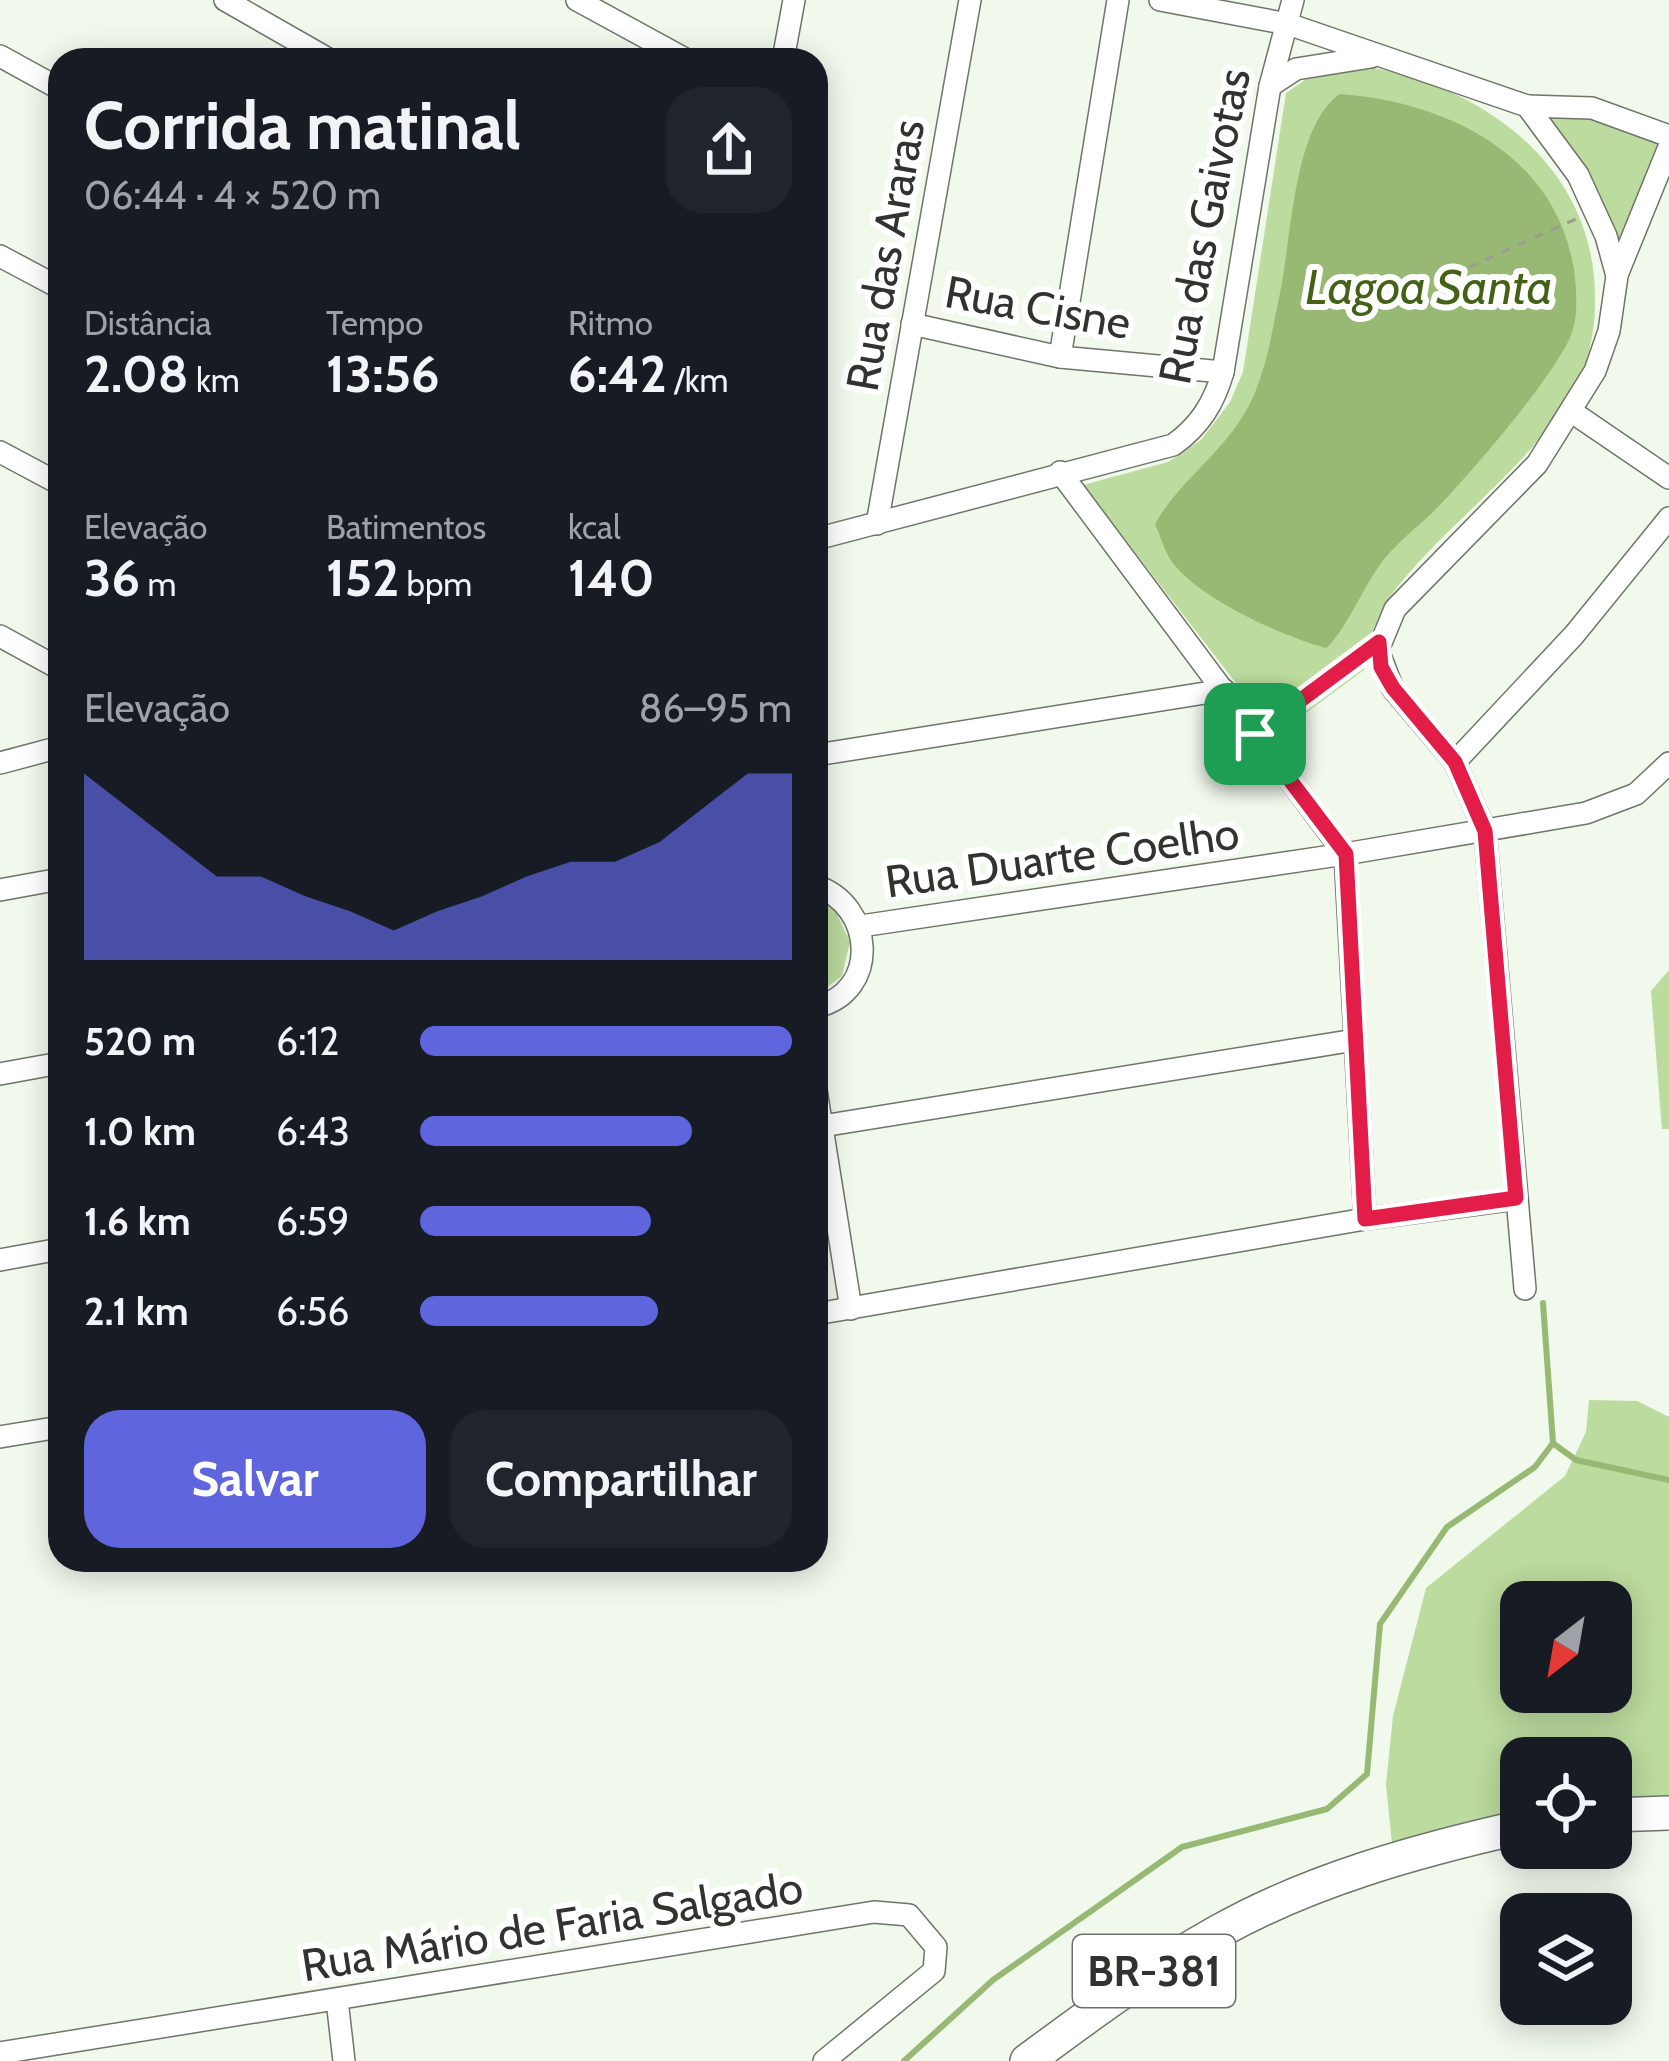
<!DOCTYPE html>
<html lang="pt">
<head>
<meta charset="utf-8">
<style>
	:root { --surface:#171b24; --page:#20242c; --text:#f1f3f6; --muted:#9ea1a6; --accent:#5f65dd }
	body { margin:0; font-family:Cabin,sans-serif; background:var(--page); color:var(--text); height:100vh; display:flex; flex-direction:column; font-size:45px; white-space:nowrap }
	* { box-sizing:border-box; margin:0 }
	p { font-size:39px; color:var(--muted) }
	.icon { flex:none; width:66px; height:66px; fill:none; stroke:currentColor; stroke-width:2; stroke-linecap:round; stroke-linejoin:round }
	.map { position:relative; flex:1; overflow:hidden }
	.side { position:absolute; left:48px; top:48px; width:780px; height:1524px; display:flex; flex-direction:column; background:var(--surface); border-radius:36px; box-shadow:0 6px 30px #0003 }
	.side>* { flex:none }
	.needle { width:78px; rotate:211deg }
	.buttons { position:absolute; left:1500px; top:1581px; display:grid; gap:24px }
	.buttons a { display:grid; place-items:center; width:132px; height:132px; border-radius:24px; background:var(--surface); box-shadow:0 6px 30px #0003; font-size:60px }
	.pin { position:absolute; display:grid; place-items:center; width:102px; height:102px; color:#fff; margin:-51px; border-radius:24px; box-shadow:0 6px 18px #0006 }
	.round { display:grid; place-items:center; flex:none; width:126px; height:126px; border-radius:36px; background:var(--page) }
	.head { display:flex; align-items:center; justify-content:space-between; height:204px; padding:0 36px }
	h1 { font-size:66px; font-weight:700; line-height:90px }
	.stats { display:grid; grid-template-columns:repeat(3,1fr); gap:18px; height:204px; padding:12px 36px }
	.stats div { display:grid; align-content:center }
	.stats b { font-size:51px; font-weight:700 }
	.stats small { font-size:33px; font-weight:400 }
	.stats p { font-size:33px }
	.chart { height:336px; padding:24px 36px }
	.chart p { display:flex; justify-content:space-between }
	.chart svg { width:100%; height:216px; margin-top:12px; fill:var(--accent); opacity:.7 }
	.primary-button { display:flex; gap:24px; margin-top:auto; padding:24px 36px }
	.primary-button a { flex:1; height:138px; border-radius:36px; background:var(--accent); color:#fff; font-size:48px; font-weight:700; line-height:138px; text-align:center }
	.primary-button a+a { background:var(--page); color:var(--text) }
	ul { padding:0 36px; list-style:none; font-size:39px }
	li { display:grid; grid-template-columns:192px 144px 1fr; align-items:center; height:90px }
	li i { height:30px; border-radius:15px; background:var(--accent) }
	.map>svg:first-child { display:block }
</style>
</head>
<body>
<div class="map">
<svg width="1669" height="2061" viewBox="0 0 1669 2061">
	<rect width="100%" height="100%" fill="#f1f8ec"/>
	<g fill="#bcdb9e" fill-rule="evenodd">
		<path d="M1357,65c123,18 238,99 238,233 1,33 -7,68 -24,97 -47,78 -129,131 -183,204l-15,30 -9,41 -88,65 -193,-250 85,-23 33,-22 29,-38 13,-30 43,-279 26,-18z"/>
		<path d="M1572,112l87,28 -42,111 -77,-137z"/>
		<path d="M816,898l19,12 15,32 -8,34 -26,19z"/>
		<path d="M1669,970v159h-7l-11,-138z"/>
		<path d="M1589,1400l48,1 32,16v379l-58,5v-43h-90v53l-129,32 -6,-58 7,-69 33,-128 139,-112 21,-44zM1521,1602h90v90h-90z"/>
	</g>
	<path fill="#97b973" d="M1340,94c108,8 216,61 234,176 3,23 5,51 -6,72 -24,46 -93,126 -130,165 -17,17 -37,32 -53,51 -20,24 -40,75 -59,90 -43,-11 -131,-51 -156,-89 -6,-10 -10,-24 -15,-35 24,-43 69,-72 92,-115 19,-34 25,-78 33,-116 12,-55 13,-167 60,-199z"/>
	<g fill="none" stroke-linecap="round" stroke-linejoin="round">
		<g stroke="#97b973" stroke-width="6">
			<path d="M1554,1444l22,16 93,20"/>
			<path d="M904,2061l89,-81 189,-133 145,-38 40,-35 13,-150 67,-97 88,-60 18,-24 -10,-140"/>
		</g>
		<g stroke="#6f756a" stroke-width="24">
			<g id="minor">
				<path d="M225,0l105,60"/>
				<path d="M577,0l110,60"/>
				<path d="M1160,0l128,24 239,82 51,69 28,61 11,40 -8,55 -14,40 -58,93 -142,145 -17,41 15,39 62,73 30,69 40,458"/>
				<path d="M0,56l60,33"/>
				<path d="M783,60l11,-60"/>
				<path d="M1270,86l26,-17 75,-12"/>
				<path d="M1527,106l65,2 77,28"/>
				<path d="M0,256l60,32"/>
				<path d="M1617,275l52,-128"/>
				<path d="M912,324l148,33 163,15"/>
				<path d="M1060,357l58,-357"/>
				<path d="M1572,412l97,66"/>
				<path d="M0,452l60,32"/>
				<path d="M1060,472l285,382 20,365"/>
				<path d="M877,524l93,-524"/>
				<path d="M816,539l357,-94c27,-19 41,-42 50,-73l47,-286 23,-86"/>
				<path d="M0,636l60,33"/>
				<path d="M816,755l408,-65"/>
				<path d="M1455,762l119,-127 95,-117"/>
				<path d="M0,763l60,-16"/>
				<path d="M816,886c58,19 65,106 0,121"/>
				<path d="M0,890l60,-11"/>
				<path d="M861,926l484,-72 241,-41 50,-19 33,-31"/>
				<path d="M0,1074l60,-11"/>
				<path d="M816,1090l35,219"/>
				<path d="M816,1127l539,-87"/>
				<path d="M0,1260l60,-11"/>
				<path d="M816,1314l549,-95 151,-20"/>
				<path d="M0,1437l60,-10"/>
				<path d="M337,2000l7,61"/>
				<path d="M0,2053l874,-141 35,3 27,32 -2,24 -110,90"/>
			</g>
		</g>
		<g stroke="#6f756a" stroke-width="36">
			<g id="trunk">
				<path d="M1611,1815l58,-2"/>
				<path d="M1027,2061c62,-46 123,-91 191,-129 92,-52 201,-82 303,-105"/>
			</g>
		</g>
		<g stroke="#999d95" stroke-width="3" stroke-dasharray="9 9" stroke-linecap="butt">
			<path d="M1436,282l140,-63"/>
			<path d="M1271,722l88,-66"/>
		</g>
		<use href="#minor" stroke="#fff" stroke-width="21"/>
		<use href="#trunk" stroke="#fff" stroke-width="33"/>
	</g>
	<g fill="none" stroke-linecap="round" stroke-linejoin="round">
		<g stroke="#fff" stroke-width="24">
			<path id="route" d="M1379,642l2,25 12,21 62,74 30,69 31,367 -151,21 -19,-365 -91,-120z"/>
		</g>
		<use href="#route" stroke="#e11d48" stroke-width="15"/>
	</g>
	<g text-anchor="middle" stroke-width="12" stroke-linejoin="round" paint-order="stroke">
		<rect fill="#fff" stroke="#6f706d" stroke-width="3" x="1073" y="1935" width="162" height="72" rx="9"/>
		<g font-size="42" font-weight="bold" fill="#31332f">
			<text x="1154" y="1986">BR-381</text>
		</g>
		<g font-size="45" fill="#31332f" stroke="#fff">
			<text transform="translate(1204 226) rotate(-79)" y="16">Rua das Gaivotas</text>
			<text transform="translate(885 255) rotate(-80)" y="16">Rua das Araras</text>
			<text transform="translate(1038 307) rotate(10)" y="16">Rua Cisne</text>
			<text transform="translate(1062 857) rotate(-8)" y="16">Rua Duarte Coelho</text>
			<text transform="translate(552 1926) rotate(-9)" y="16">Rua Mário de Faria Salgado</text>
		</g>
		<g font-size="48" font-style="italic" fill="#436218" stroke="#fff">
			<text x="1429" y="304">Lagoa Santa</text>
		</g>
	</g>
</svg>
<div class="buttons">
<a><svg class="needle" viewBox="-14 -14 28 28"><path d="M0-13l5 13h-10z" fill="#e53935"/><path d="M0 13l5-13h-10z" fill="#9ea1a6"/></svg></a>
<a><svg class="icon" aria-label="locate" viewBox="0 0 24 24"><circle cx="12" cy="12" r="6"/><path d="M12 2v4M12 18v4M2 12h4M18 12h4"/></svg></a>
<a><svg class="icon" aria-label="layers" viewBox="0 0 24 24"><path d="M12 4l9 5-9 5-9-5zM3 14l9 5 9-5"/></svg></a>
</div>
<div class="pin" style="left:1255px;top:734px;background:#1e9e55"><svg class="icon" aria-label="arrive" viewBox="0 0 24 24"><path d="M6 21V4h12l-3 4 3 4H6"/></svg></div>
<section class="side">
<div class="head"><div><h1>Corrida matinal</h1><p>06:44 · 4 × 520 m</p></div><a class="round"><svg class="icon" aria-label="share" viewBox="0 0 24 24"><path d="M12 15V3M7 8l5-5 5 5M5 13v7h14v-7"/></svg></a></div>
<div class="stats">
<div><p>Distância</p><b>2.08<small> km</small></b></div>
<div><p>Tempo</p><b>13:56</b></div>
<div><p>Ritmo</p><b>6:42<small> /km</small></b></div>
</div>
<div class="stats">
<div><p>Elevação</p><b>36<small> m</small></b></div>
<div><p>Batimentos</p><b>152<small> bpm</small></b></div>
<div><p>kcal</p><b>140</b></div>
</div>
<div class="chart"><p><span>Elevação</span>86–95 m</p>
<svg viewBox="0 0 160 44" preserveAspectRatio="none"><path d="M0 44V6L10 13L20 20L30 27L40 27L50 31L60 34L70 38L80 34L90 31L100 27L110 24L120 24L130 20L140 13L150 6L160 6V44z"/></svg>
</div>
<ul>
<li><b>520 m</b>6:12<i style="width:100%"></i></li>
<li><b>1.0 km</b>6:43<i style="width:73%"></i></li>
<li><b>1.6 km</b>6:59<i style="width:62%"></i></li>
<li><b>2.1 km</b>6:56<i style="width:64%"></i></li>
</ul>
<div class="primary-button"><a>Salvar</a><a>Compartilhar</a></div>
</section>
</div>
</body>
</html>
